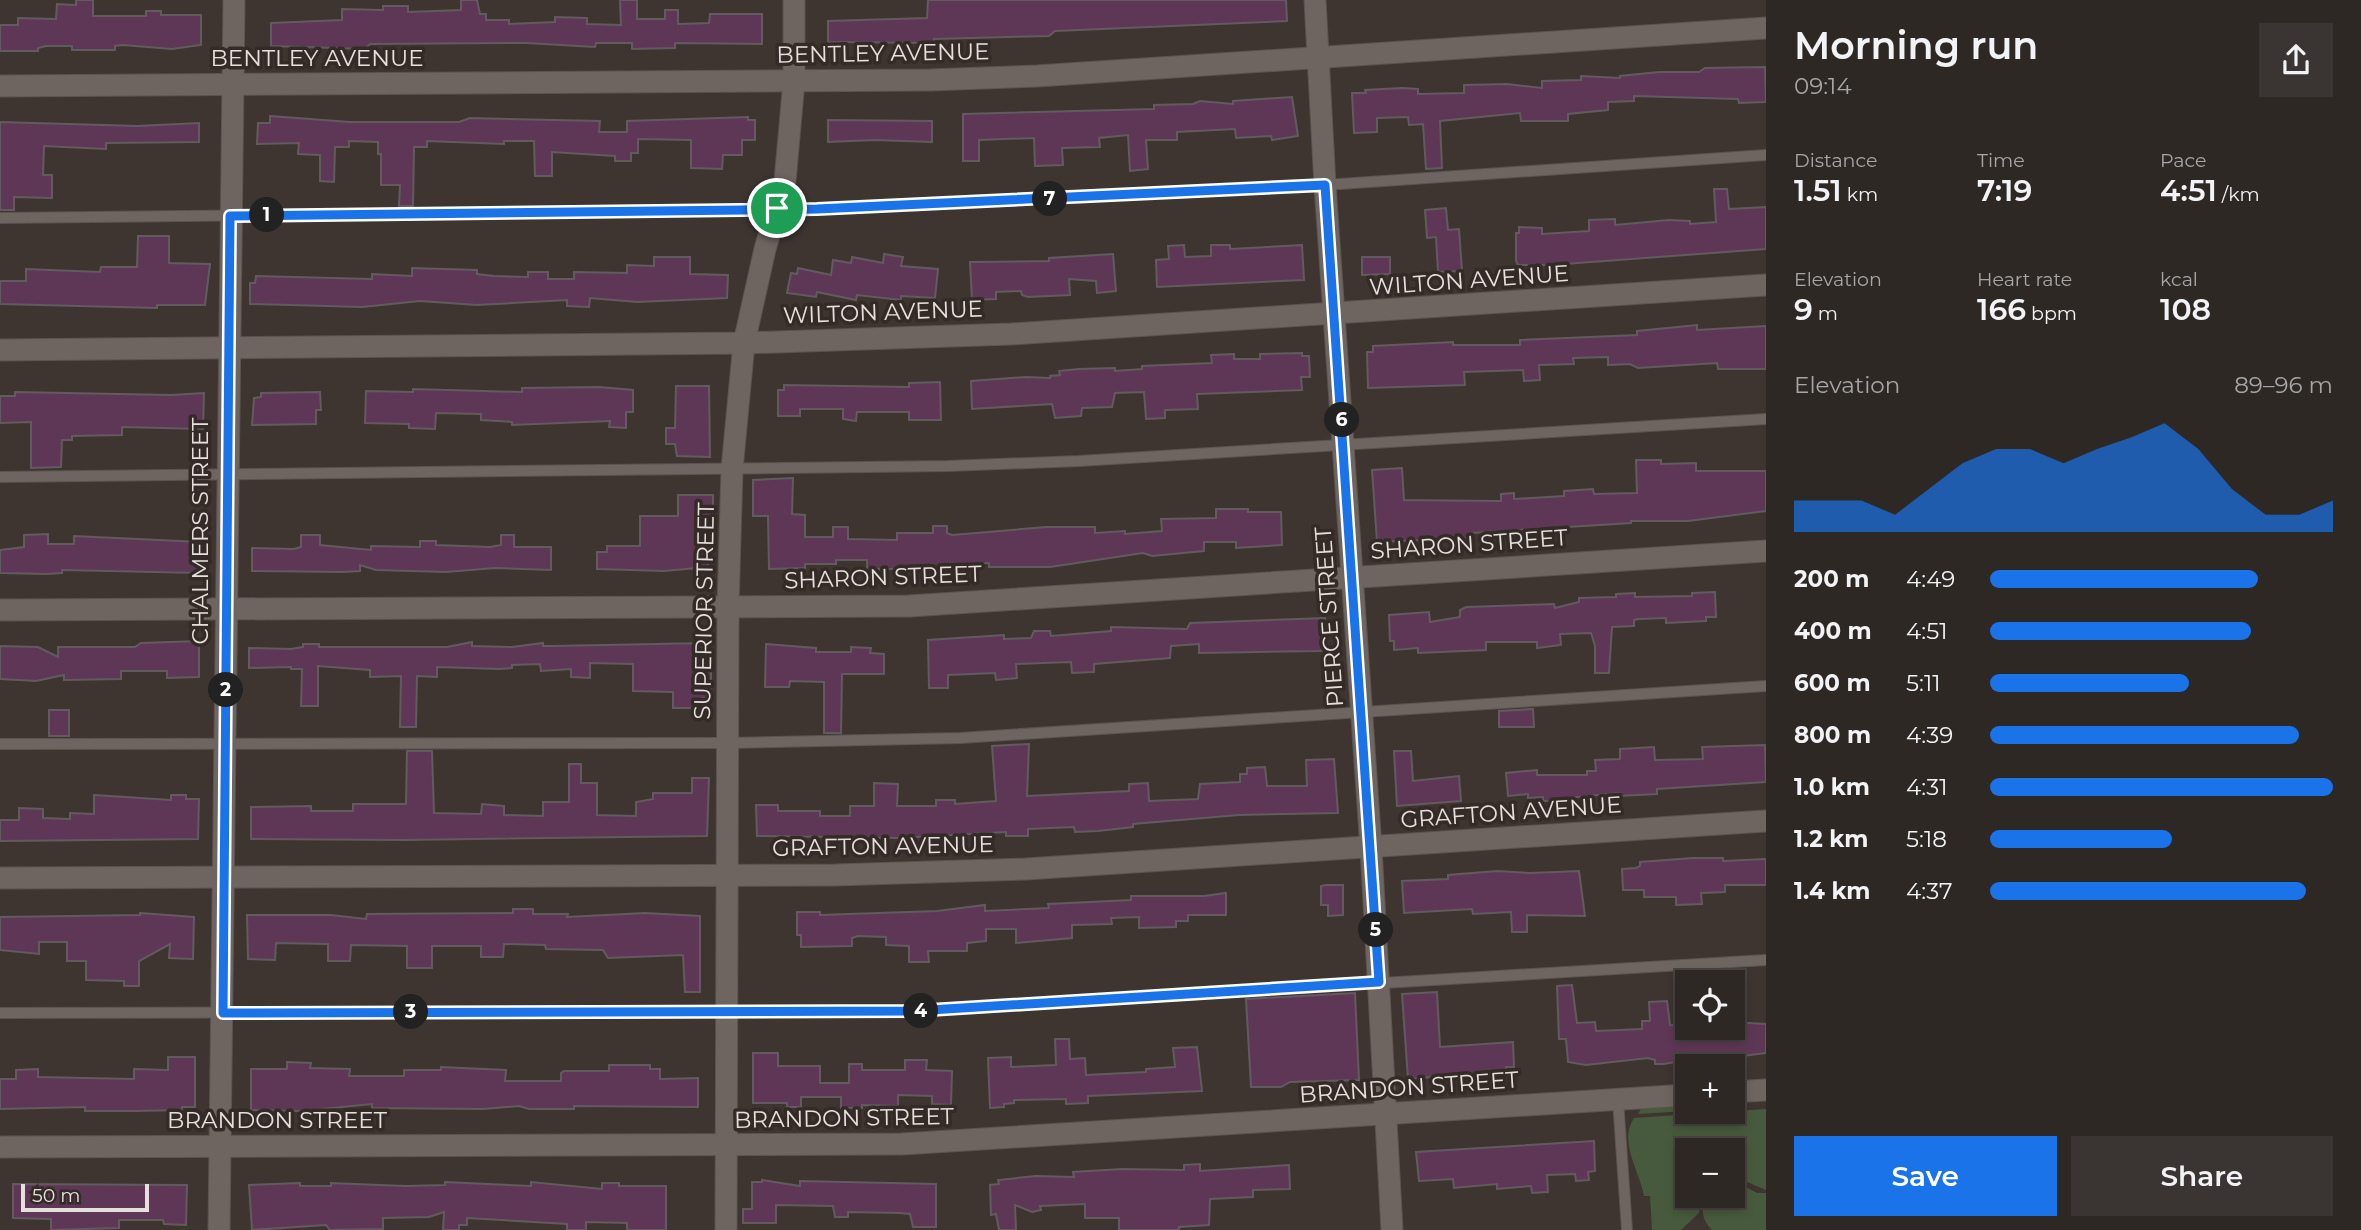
<!DOCTYPE html>
<html lang="en">
<head>
<meta charset="utf-8">
<style>
	:root { --surface:#2e2825; --page:#3a3432; --text:#f1f3f6; --muted:#a7a6a7; --line:#494442; --accent:#1a73e8 }
	body { margin:0; font-family:Montserrat,sans-serif; background:var(--page); color:var(--text); height:100vh; display:flex; flex-direction:column; font-size:26px; white-space:nowrap }
	* { box-sizing:border-box; margin:0 }
	p { font-size:23px; color:var(--muted) }
	.icon { flex:none; width:38px; height:38px; fill:none; stroke:currentColor; stroke-width:2; stroke-linecap:round; stroke-linejoin:round }
	.map { position:relative; flex:1; overflow:hidden }
	.details { display:flex; flex-direction:column; background:var(--surface); width:595px }
	.details>* { flex:none }
	.buttons { position:absolute; left:1675px; top:970px; display:grid; gap:14px }
	.buttons a { display:grid; place-items:center; width:70px; height:70px; border-radius:0px; background:var(--surface); box-shadow:0 4px 10px #0003,0 0 0 2px var(--line); font-size:35px }
	.scale { position:absolute; left:21px; bottom:18px; width:128px; box-sizing:border-box; padding-left:7px; border:4px solid #e5dfdd; border-top:0; font-size:19px; line-height:24px; white-space:nowrap; color:#e5dfdd; -webkit-text-stroke:5px #342b27; paint-order:stroke }
	.pin { position:absolute; display:grid; place-items:center; width:60px; height:60px; color:#fff; margin:-30px; border:4px solid #fff; border-radius:50%; box-shadow:0 2px 7px #0007 }
	.km { position:absolute; width:35px; height:35px; margin:-18px; border-radius:50%; background:#222; color:#fff; font-size:19px; line-height:35px; text-align:center }
	.round { display:grid; place-items:center; flex:none; width:74px; height:74px; border-radius:0px; background:var(--page) }
	.headline { display:flex; align-items:center; justify-content:space-between; height:119px; padding:0 28px }
	h1 { font-size:38px; font-weight:600; line-height:52px }
	.stats { display:grid; grid-template-columns:repeat(3,1fr); gap:10px; height:119px; padding:7px 28px }
	.stats div { display:grid; align-content:center }
	.stats b { font-size:30px; font-weight:600 }
	.stats small { font-size:19px; font-weight:400 }
	.stats p { font-size:19px }
	.chart { height:196px; padding:14px 28px }
	.chart p { display:flex; justify-content:space-between }
	.chart svg { width:100%; height:126px; margin-top:7px; fill:var(--accent); opacity:.7 }
	.action { display:flex; gap:14px; margin-top:auto; padding:14px 28px }
	.action a { flex:1; height:80px; border-radius:0px; background:var(--accent); color:#fff; font-size:28px; font-weight:600; line-height:80px; text-align:center }
	.action a+a { background:var(--page); color:var(--text) }
	ul { padding:0 28px; list-style:none; font-size:23px }
	li { display:grid; grid-template-columns:112px 84px 1fr; align-items:center; height:52px }
	li i { height:18px; border-radius:9px; background:var(--accent) }
	main { display:flex; flex:1; min-height:0 }
	.map>svg:first-child { display:block }
</style>
</head>
<body>
<main>
<div class="map">
<svg width="1766" height="1230" viewBox="0 0 1766 1230">
	<rect width="100%" height="100%" fill="#3e3531"/>
	<g fill="#485a3d">
		<path d="M1687,1106v5l-49,3 3,-5z"/>
		<path d="M1766,1109v81l-33,-14 -1,-26h-45v45h15l-3,18 -18,17h-29l-2,-34h-6c-4,-24 -26,-55 -10,-78z"/>
		<path d="M1733,1180l24,13h9v37h-54c-10,-10 -12,-21 -6,-35h26z"/>
	</g>
	<g fill="#5f3756" stroke="#635a60" stroke-width="2">
		<path d="M76,0h17v16h53v-5h15v4h40v30l-29,4 -49,-4 -8,1v4h-43v-4h-26l-8,2v3h-38v-26h18v-7l38,1 1,-15 19,1z"/>
		<path d="M461,0h16l3,14h6v6h23v4l46,-2v-5l32,1v6l34,1 -1,-25h17v19h28v-9h13v14l31,-1 1,-9h52v30l-87,-1v5l-43,1v-6h-36l-1,4 -69,-4 -156,1 -5,5 -94,-3v-23l71,-3v-11l41,1v-4h25v6l53,-2z"/>
		<path d="M928,0h358l1,21 -232,10 -6,5 -115,3v4l-106,-1v-21l99,-3z"/>
		<path d="M1765,67l1,35 -27,1 -1,-4 -104,-3v5l-26,1v8l-40,4v7h-47l-1,-8 -80,8 2,47 -16,1 -3,-45 -14,1 -1,-8 -31,1v14l-23,1 -2,-40h14l-1,-3 37,-2 16,1v5l46,-1v-8l43,-1 35,4v-7l39,-1v-4l39,2v-2l39,-4h40l6,-4z"/>
		<path d="M1292,97l6,39 -26,4 -1,-4 -35,2 -1,-9 -58,3v8h-31l2,29 -18,2 -2,-36 -29,3 1,9 -38,1 1,17 -28,1 -1,-28 -55,2v21h-16v-47l191,-5v-4l39,-1 7,-3 33,3v-3z"/>
		<path d="M270,116l80,6h109l11,-4 130,3 -1,11h28v-11l121,-4v3h7v20h-13v15h-19l-1,14 -31,-1v-28l-53,-1v14h-7v8h-16v-5l-63,-4v24h-17l-1,-35h-30v3l-77,-3v6h-13l-1,59h-14l1,-21h-19v-31h-3v-12l-29,-1v6h-14l-1,35 -14,-1v-26l-22,-1 1,-11 -42,1 1,-21h12z"/>
		<path d="M828,120l104,1v21l-58,-2 -46,2z"/>
		<path d="M0,122l137,4 62,-3v19l-93,1v6l-62,-3 -1,29h9v23l-38,-1v13h-14z"/>
		<path d="M1714,189h13l2,20 37,-2v42l-215,16h-33l-2,-4v-28h3v-6l23,1v6l47,-3v-11l26,-1v6l54,-5 21,1v3l26,-2z"/>
		<path d="M1446,208l2,22 11,-1 3,42 -24,1 -2,-35 -9,1 -2,-28z"/>
		<path d="M138,236h31v27l41,1 -5,41h-48v3l-157,-4v-23h26v-12l74,3 1,-5h36z"/>
		<path d="M1184,245l1,12 26,-1v-11h19v4l72,-4 2,35 -147,7 -1,-27 13,-1 -1,-13z"/>
		<path d="M884,254l19,3 -2,9 37,3 -3,29 -34,-2v4l-44,-5 -1,5 -39,-8 -1,5 -29,-4 4,-20 6,1 1,-6 33,7 2,-15 18,3 1,-6 31,6z"/>
		<path d="M1113,254l3,37 -19,2 -1,-12 -27,-2 1,16 -42,2 -6,-2 -1,-4 -25,1v7l-24,1 -2,-38 79,-1v-3z"/>
		<path d="M654,257h36v17l38,1 -1,23 -90,4 -47,-4 -1,9 -22,-1v-6l-90,5 -57,-4 -58,6 -112,-3v-21h5l1,-7 116,3v-5l40,2v-8l65,2v4l17,2 34,1v-5h20v7h26v-7l53,1v-8l27,1z"/>
		<path d="M1362,257h28v17l-28,1z"/>
		<path d="M1697,325v5l69,-4v43h-48l-1,-6 -79,5 -8,-4 -22,1v-8l-35,1 1,6 -35,1 1,15 -16,1 -1,-11 -59,2 1,13 -97,3 -1,-36h6v-6l80,-4v3h67v-5l117,-5v-4z"/>
		<path d="M1302,353v3h7l1,21h-9l1,13 -105,4 1,15 -33,1v8l-19,1 -2,-27 -29,1 -3,14 -30,1 -1,8 -26,2 -3,-14 -80,5 -1,-28 55,-4 24,1v-2l10,-1 -1,-4 19,-2 37,-1v3l27,-2v-3l70,-3 -1,-8 23,-1v5h26v-5z"/>
		<path d="M940,382l1,38h-32v-8h-52l-1,9 -13,-2v-10h-43v7h-22v-26h6v-5l125,2v-4z"/>
		<path d="M676,386h33l1,71 -33,-1 -2,-12h-9v-16h9z"/>
		<path d="M599,387l34,3v22h-7v16l-17,-1 1,-6 -98,4v-3l-31,-2v-6l-45,-1 -1,16 -26,-1v-4l-44,-1 1,-32 47,1v-3l109,3v-4z"/>
		<path d="M15,392l156,3 33,-2 -1,36 -81,-2v8l-50,1v4h-10l-1,27 -30,1v-46l-31,1v-27h15z"/>
		<path d="M320,392l1,18h-5v14l-64,1 2,-27 7,-1v-4z"/>
		<path d="M1636,460h25v4l35,-1v8h70v40l-78,10h-57v2l-159,10 1,5 -96,4 -5,-72 30,-2 2,32 97,1v-7l13,-1v6l50,-3v-5l29,-2 1,5 43,-1z"/>
		<path d="M793,478l-1,36 13,1v22h28v-10h15v12l49,1v-7h36v-7h14v7l5,2 94,-8h49v6l30,-2v3l37,-3 -1,-12 55,-1v-9h32v3h33l1,33 -46,3v-6h-32v9l-52,5 -9,-3 -93,14h-61v-4l-38,2 -2,6h-18v-2h-56l-8,-1v-8h-31v4h-31v4l-36,1 -1,-53h-15v-36z"/>
		<path d="M678,495h35v27l-6,-1 1,46 -44,4 -67,-2v-17h10v-6h33v-30h38z"/>
		<path d="M48,534v10h26v-8l127,6 -1,31 -138,-3v3l-15,1 -47,-1v-23l24,-3v-12z"/>
		<path d="M301,535h19v10l51,5v-4l49,1v-6h16v4l54,2 11,-2v-10h13v12h37v23l-56,-2 -49,4 -70,-2 -16,-5v6l-17,1 -91,-1v-23l42,1 7,-2z"/>
		<path d="M1715,592l1,25h-10v4l-40,2v-5l-28,1 -4,1v6l-22,1 -3,46h-14v-27l-4,-13 -31,1 1,11 -24,3v-6h-51v8l-68,3v-5l-24,2v-9h-4l-1,-26 40,-3 1,10 30,-5v-7l6,-3 88,-3 1,4 24,-6v-4l37,-1v-3l19,-1v4l57,-1v-3z"/>
		<path d="M1325,618l2,32 -8,1 -120,2v-9l-28,2 -1,12 -76,6v8l-22,1 -1,-11 -55,2 1,14 -21,2 -1,-7 -47,2v13h-19l-1,-48 76,-5v4l27,-1 3,-7h16l1,5 60,-5v-4l76,2 3,-6z"/>
		<path d="M199,641v36l-32,1v-7h-46v8l-57,1v-5l-28,6 -36,-2v-33l38,1 20,10v-10h77l6,-4z"/>
		<path d="M472,642v4l40,1 31,-4v3h9l155,-3v22h4v33h-9v10h-29v-16l-40,-1v-27l-43,-1v15l-19,-1v-8l-30,2 -1,-7 -28,1v3l-12,1 -63,-2v10l-20,-1 -1,51h-16l1,-51 -31,1v-7l-52,-4v40h-17l1,-37h-11v-2l-42,1v-20l42,1 12,-2v-3h16v3h128z"/>
		<path d="M766,644l50,4v4h35v-5l20,1 -1,5 14,1v20h-42l-1,59h-17v-51l-34,-1 -1,6h-24z"/>
		<path d="M1533,709l1,18h-35v-16z"/>
		<rect x="49" y="710" width="20" height="26"/>
		<path d="M1029,744l-2,52 102,-5v-7l19,-1 1,18 49,-2 2,-15 40,-2v-8h7v-6l18,-1 2,19h40l-1,-26 28,-1 4,54 -99,2 -106,9v3l-35,4 -23,1 -1,-5 -46,2v7h-22v-4l-109,6 -140,-2 -1,-31h22v6h42v5h30v-10h24v-23l24,1 -1,22h39v-6h19v4l41,-3 -4,-55z"/>
		<path d="M1765,745l1,37 -109,7v5l-38,2v-3l-51,5v3h-25v-4l-15,1v-4l-20,2 -2,-23 31,-3v5h50v-4h9l-1,-11 25,-1v-10l34,-2 1,13 48,-1 -1,-12z"/>
		<path d="M407,751h25l2,62 47,1 1,-10 22,2v9l39,1v-14h26v-38h12v19h16v32l39,1v-14l17,-3v-6h39v-15h17l-2,58 -304,4 -152,-1v-32l60,-1v5h42v-7h53z"/>
		<path d="M1394,751h17l2,30 46,-5 2,25 -64,5z"/>
		<path d="M94,795l77,5v-5h15v4h13l-1,40 -198,2v-21h19v-12l24,1v9l27,1v-6l24,1z"/>
		<path d="M1693,858h30v3l43,-2v26h-41v7l-24,1 1,11 -26,1v-8h-32v-7h-21l-1,-21 14,-1 4,-2v-4z"/>
		<path d="M1497,871l33,2 49,-2 6,45 -58,-1v17h-15l-1,-20 -38,2 -1,-5 -68,4 -2,-32 46,-2v-4z"/>
		<path d="M1326,885h17v30l-15,1v-11h-7v-19z"/>
		<path d="M1226,893v22h-38v6h-12v6l-37,1v-11l-28,1 1,6 -40,1v13l-56,5v-14h-30v12l-19,2v8h-39l1,11h-20v-16l-23,-1v-8l-28,-1 -6,2v8l-51,1v-12h-4v-23h23v3l117,-4 48,-6v6l64,-3 -1,-4 83,-4v-4h73z"/>
		<path d="M513,909h20v5h35l-1,3 78,-4 55,3v76h-15l-2,-37 -75,3 -5,-8 -57,-1 -1,-4 -41,-1 -1,13h-22v-11h-49v22h-25v-22l-56,-1 -1,16h-22v-17l-52,-1 -1,17 -27,-1 -1,-44h84l35,4 1,-5 146,-1z"/>
		<path d="M140,913l54,4 -1,42 -24,-1 1,-14 -31,17v25h-15v-5l-38,-1v-19h-19v-19h-28v12l-39,-4v-33l140,-2z"/>
		<path d="M1572,985l5,38 18,-1 1,9 46,-2v-8h8l-1,-19 18,-1 3,24 62,2v-5l34,2v29l-39,5 -1,-5 -62,11h-9v-4l-7,-2 -62,7 -18,-3 -2,-23h-7l-2,-53z"/>
		<path d="M1437,992l3,55 73,-5 1,25h-8v4l-98,8 -6,-85z"/>
		<path d="M1355,993l4,87 -69,2 -9,5h-30l-5,-88z"/>
		<path d="M1055,1039h14l1,20 15,-1 1,17 60,-3v-3l29,-2 -2,-19 24,-1 5,44 -114,5v7l-22,1v-5l-52,1v3l-10,1v3l-14,1 -2,-50 23,-1v10l45,-2z"/>
		<path d="M753,1053h25v13h42v17h29v-19h13v6h43v-10h22l-1,10 26,1 -1,34 -19,-1v-8l-34,-1v11l-36,-1v3h-21v-11h-40v10h-14v-4h-34z"/>
		<path d="M168,1057h27v50h-13v3l-46,1h-51v-4l-85,2v-30h16v-9l22,-1v8l96,2v-10l34,1z"/>
		<path d="M287,1062l24,1 -1,5 40,1 -1,7h55v-6h37v-3l65,3 -1,11h56v-8l3,-2h45v-6h41v4h10v10l38,-1v29l-124,-1v3h-45l-10,-3 -36,3 -111,-1v-4l-71,7 -50,-1v-41h36z"/>
		<path d="M1594,1141l1,30 -7,1 1,8 -13,1 -1,-7 -28,1 1,17 -16,1 -1,-7 -34,3v-5l-43,4 -1,-9 -34,2 -3,-29z"/>
		<path d="M1200,1164v7l89,-6 1,24 -37,1v7l-43,2 -1,26 -30,2v3h-60v-12h-34v-14l-45,2 1,4 -9,2 -17,-7 1,25h-17l-3,-16 -5,1 -1,-30 9,-1 -1,-4 38,-4 38,1 -1,-5 49,-3 62,1v-5z"/>
		<path d="M762,1180l38,6v-5l136,3v43h-23l-3,-13 -10,-1 -52,-1v5h-13l-2,-11 -57,-1v18h-33v-14h9v-27h10z"/>
		<path d="M445,1182l86,4v-4l71,7v-6h17v3h47v44h-39v-7l-41,-1v8h-19v-6l-100,-6v7h-8v5h-16l1,-18 -15,5 -46,1v11l-53,1 -4,-5 -74,5 -3,-45 51,-2v3h31v-3l74,3 40,-1z"/>
		<path d="M13,1184l174,1 -1,40 -22,-1 -1,-4h-44v8l-68,2v-11l-38,-1z"/>
	</g>
	<g fill="none" stroke-linecap="round" stroke-linejoin="round">
		<g stroke="#5b5350" stroke-width="12">
			<g id="lane">
				<path d="M0,218l817,-9 508,-24 441,-30"/>
				<path d="M0,477l948,-11 131,-5 687,-42"/>
				<path d="M0,744l728,-1 232,-5 806,-52"/>
				<path d="M0,1013l914,-2 852,-51"/>
				<path d="M1618,1100l9,130"/>
			</g>
		</g>
		<g stroke="#5b5350" stroke-width="23">
			<g id="street">
				<path d="M1315,0l10,185 46,663 21,382"/>
				<path d="M0,86l930,-6 107,-4 729,-48"/>
				<path d="M0,350l744,-7 267,-9 755,-49"/>
				<path d="M0,610l909,-4 857,-55"/>
				<path d="M0,878l835,-3 191,-6 740,-48"/>
				<path d="M1732,1092l34,-2"/>
				<path d="M0,1147l902,-3 785,-49"/>
				<path d="M219,1230l15,-1230"/>
				<path d="M726,1230l2,-623 4,-138 12,-126 21,-94 20,-68 9,-100v-81"/>
			</g>
		</g>
		<use href="#lane" stroke="#6f6560" stroke-width="10"/>
		<use href="#street" stroke="#6f6560" stroke-width="21"/>
	</g>
	<g fill="none" stroke-linecap="round" stroke-linejoin="round">
		<g stroke="#fff" stroke-width="14">
			<path id="route" d="M1325,185l54,797 -465,29 -691,2 7,-797 587,-7z"/>
		</g>
		<use href="#route" stroke="#1a73e8" stroke-width="9"/>
	</g>
	<g text-anchor="middle" stroke-width="7" stroke-linejoin="round" paint-order="stroke">
		<g font-size="23" fill="#e5dfdd" stroke="#342b27">
			<text transform="translate(883 53) rotate(-1)" y="8">BENTLEY AVENUE</text>
			<text x="317" y="66">BENTLEY AVENUE</text>
			<text transform="translate(1469 280) rotate(-4)" y="8">WILTON AVENUE</text>
			<text transform="translate(883 312) rotate(-2)" y="8">WILTON AVENUE</text>
			<text transform="translate(200 531) rotate(-90)" y="8">CHALMERS STREET</text>
			<text transform="translate(1469 544) rotate(-4)" y="8">SHARON STREET</text>
			<text transform="translate(883 577) rotate(-2)" y="8">SHARON STREET</text>
			<text transform="translate(704 611) rotate(-89)" y="8">SUPERIOR STREET</text>
			<text transform="translate(1329 617) rotate(-94)" y="8">PIERCE STREET</text>
			<text transform="translate(1511 812) rotate(-4)" y="8">GRAFTON AVENUE</text>
			<text transform="translate(883 846) rotate(-1)" y="8">GRAFTON AVENUE</text>
			<text transform="translate(1409 1087) rotate(-4)" y="8">BRANDON STREET</text>
			<text transform="translate(844 1118) rotate(-1)" y="8">BRANDON STREET</text>
			<text x="277" y="1128">BRANDON STREET</text>
		</g>
	</g>
</svg>
<div class="buttons">
<a><svg class="icon" aria-label="locate" viewBox="0 0 24 24"><circle cx="12" cy="12" r="6"/><path d="M12 2v4M12 18v4M2 12h4M18 12h4"/></svg></a>
<a>+</a>
<a>−</a>
</div>
<div class="scale">50 m</div>
<div class="pin" style="left:777px;top:208px;background:#1e9e55"><svg class="icon" aria-label="arrive" viewBox="0 0 24 24"><path d="M6 21V4h12l-3 4 3 4H6"/></svg></div>
<b class="km" style="left:267px;top:215px">1</b>
<b class="km" style="left:226px;top:690px">2</b>
<b class="km" style="left:411px;top:1012px">3</b>
<b class="km" style="left:921px;top:1011px">4</b>
<b class="km" style="left:1376px;top:930px">5</b>
<b class="km" style="left:1342px;top:420px">6</b>
<b class="km" style="left:1050px;top:199px">7</b>
</div>
<section class="details">
<div class="headline"><div><h1>Morning run</h1><p>09:14</p></div><a class="round"><svg class="icon" aria-label="share" viewBox="0 0 24 24"><path d="M12 15V3M7 8l5-5 5 5M5 13v7h14v-7"/></svg></a></div>
<div class="stats">
<div><p>Distance</p><b>1.51<small> km</small></b></div>
<div><p>Time</p><b>7:19</b></div>
<div><p>Pace</p><b>4:51<small> /km</small></b></div>
</div>
<div class="stats">
<div><p>Elevation</p><b>9<small> m</small></b></div>
<div><p>Heart rate</p><b>166<small> bpm</small></b></div>
<div><p>kcal</p><b>108</b></div>
</div>
<div class="chart"><p><span>Elevation</span>89–96 m</p>
<svg viewBox="0 0 160 44" preserveAspectRatio="none"><path d="M0 44V33L10 33L20 33L30 38L40 29L50 20L60 15L70 15L80 20L90 15L100 11L110 6L120 15L130 29L140 38L150 38L160 33V44z"/></svg>
</div>
<ul>
<li><b>200 m</b>4:49<i style="width:78%"></i></li>
<li><b>400 m</b>4:51<i style="width:76%"></i></li>
<li><b>600 m</b>5:11<i style="width:58%"></i></li>
<li><b>800 m</b>4:39<i style="width:90%"></i></li>
<li><b>1.0 km</b>4:31<i style="width:100%"></i></li>
<li><b>1.2 km</b>5:18<i style="width:53%"></i></li>
<li><b>1.4 km</b>4:37<i style="width:92%"></i></li>
</ul>
<div class="action"><a>Save</a><a>Share</a></div>
</section>
</main>
</body>
</html>
